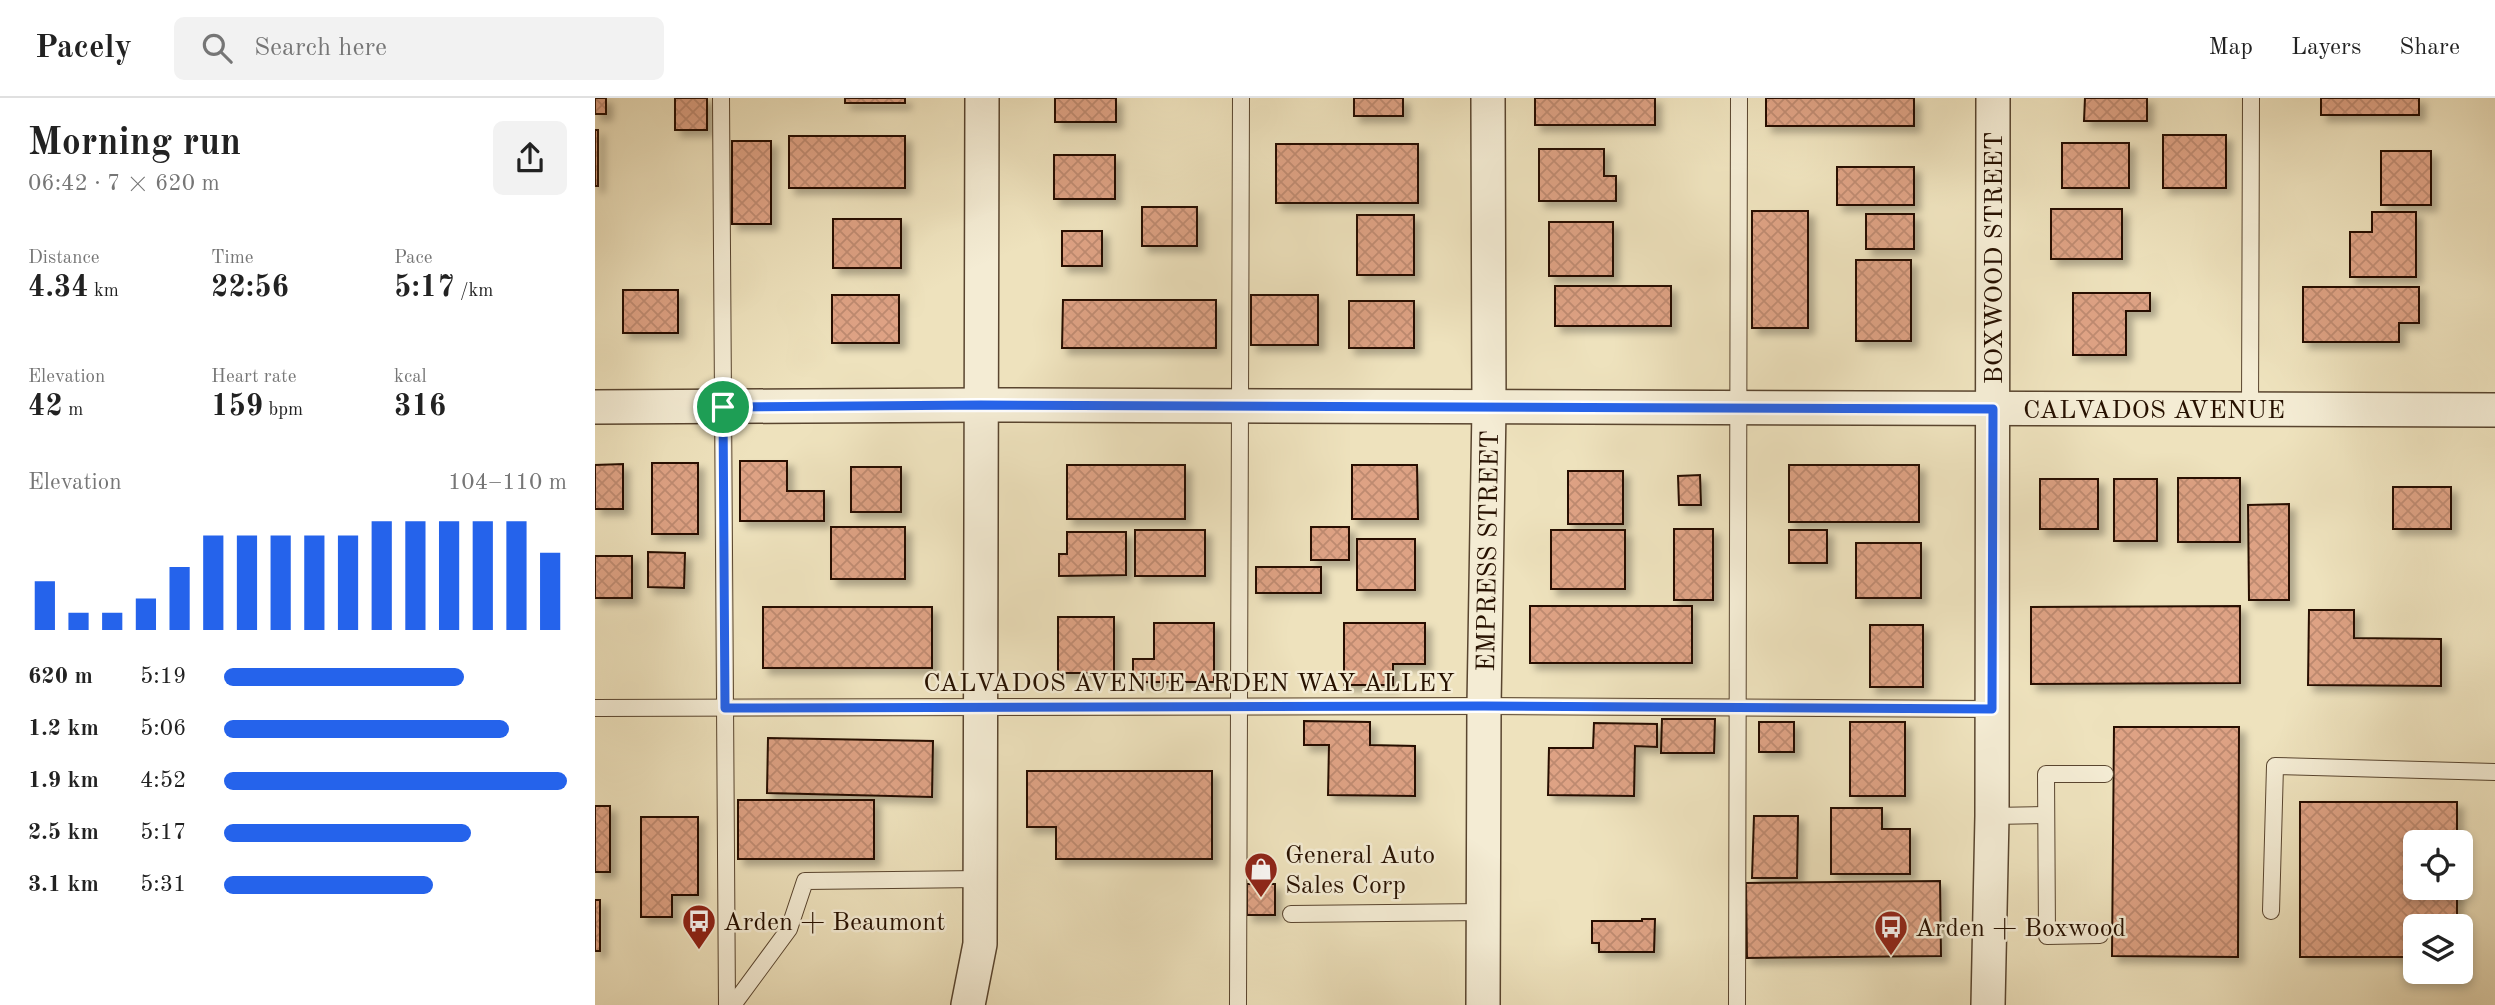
<!DOCTYPE html>
<html lang="en">
<head>
<meta charset="utf-8">
<style>
	:root { --surface:#fff; --page:#f2f2f2; --text:#222; --muted:#767676; --line:#e0e0e0; --accent:#2563eb }
	body { margin:0; font-family:"Old Standard TT",serif; background:var(--page); color:var(--text); height:100vh; display:flex; flex-direction:column; font-size:26px; white-space:nowrap }
	* { box-sizing:border-box; margin:0 }
	p { font-size:23px; color:var(--muted) }
	.icon { flex:none; width:38px; height:38px; fill:none; stroke:currentColor; stroke-width:2; stroke-linecap:round; stroke-linejoin:round }
	.map { position:relative; flex:1; overflow:hidden }
	.sheet { display:flex; flex-direction:column; background:var(--surface); width:595px }
	.sheet>* { flex:none }
	.fabs { position:absolute; left:1808px; top:732px; display:grid; gap:14px }
	.fabs a { display:grid; place-items:center; width:70px; height:70px; border-radius:10px; background:var(--surface); box-shadow:0 4px 10px #0003; font-size:35px }
	.pin { position:absolute; display:grid; place-items:center; width:60px; height:60px; color:#fff; margin:-30px; border:4px solid #fff; border-radius:50%; box-shadow:0 2px 7px #0007 }
	.round { display:grid; place-items:center; flex:none; width:74px; height:74px; border-radius:10px; background:var(--page) }
	.headline { display:flex; align-items:center; justify-content:space-between; height:119px; padding:0 28px }
	h1 { font-size:38px; font-weight:700; line-height:52px }
	.figures { display:grid; grid-template-columns:repeat(3,1fr); gap:10px; height:119px; padding:7px 28px }
	.figures div { display:grid; align-content:center }
	.figures b { font-size:30px; font-weight:700 }
	.figures small { font-size:19px; font-weight:400 }
	.figures p { font-size:19px }
	.chart { height:196px; padding:14px 28px }
	.chart p { display:flex; justify-content:space-between }
	.chart svg { width:100%; height:126px; margin-top:7px; stroke:var(--accent); stroke-width:6 }
	ul { padding:0 28px; list-style:none; font-size:23px }
	li { display:grid; grid-template-columns:112px 84px 1fr; align-items:center; height:52px }
	li i { height:18px; border-radius:9px; background:var(--accent) }
	header { display:flex; align-items:center; gap:42px; box-sizing:border-box; height:98px; padding:0 35px; background:var(--surface); border-bottom:2px solid var(--line) }
	header strong { font-size:33px }
	nav { display:flex; gap:38px; margin-inline-start:auto; font-size:24px }
	.search { width:490px; height:63px; background:var(--page); display:flex; align-items:center; gap:18px; box-sizing:border-box; padding:0 24px; border-radius:10px; color:var(--muted); font-size:26px }
	main { display:flex; flex:1; min-height:0 }
	.map>svg:first-child { display:block }
</style>
</head>
<body>
<header>
<strong>Pacely</strong>
<div class="search"><svg class="icon" aria-label="search" viewBox="0 0 24 24"><circle cx="10" cy="10" r="6"/><path d="M15 15l6 6"/></svg>Search here</div>
<nav><a>Map</a><a>Layers</a><a>Share</a></nav>
</header>
<main>
<section class="sheet">
<div class="headline"><div><h1>Morning run</h1><p>06:42 · 7 × 620 m</p></div><a class="round"><svg class="icon" aria-label="share" viewBox="0 0 24 24"><path d="M12 15V3M7 8l5-5 5 5M5 13v7h14v-7"/></svg></a></div>
<div class="figures">
<div><p>Distance</p><b>4.34<small> km</small></b></div>
<div><p>Time</p><b>22:56</b></div>
<div><p>Pace</p><b>5:17<small> /km</small></b></div>
</div>
<div class="figures">
<div><p>Elevation</p><b>42<small> m</small></b></div>
<div><p>Heart rate</p><b>159<small> bpm</small></b></div>
<div><p>kcal</p><b>316</b></div>
</div>
<div class="chart"><p><span>Elevation</span>104–110 m</p>
<svg viewBox="0 0 160 44" preserveAspectRatio="none"><path d="M5 44V27M15 44V38M25 44V38M35 44V33M45 44V22M55 44V11M65 44V11M75 44V11M85 44V11M95 44V11M105 44V6M115 44V6M125 44V6M135 44V6M145 44V6M155 44V17"/></svg>
</div>
<ul>
<li><b>620 m</b>5:19<i style="width:70%"></i></li>
<li><b>1.2 km</b>5:06<i style="width:83%"></i></li>
<li><b>1.9 km</b>4:52<i style="width:100%"></i></li>
<li><b>2.5 km</b>5:17<i style="width:72%"></i></li>
<li><b>3.1 km</b>5:31<i style="width:61%"></i></li>
</ul>
</section>
<div class="map">
<svg width="1900" height="907" viewBox="0 0 1900 907">
	<defs>
		<pattern id="building-cross-hatch" width="8" height="8" patternUnits="userSpaceOnUse" patternTransform="scale(1.75)"><rect width="8" height="8" fill="#dea284"/><path d="M0 0l8 8M0 8l8-8" fill="none" stroke="#be8a70"/></pattern>
		<filter id="shadow"><feDropShadow dx="6" dy="6" stdDeviation="3.5" flood-color="#0004"/></filter>
	</defs>
	<rect width="100%" height="100%" fill="#eee2bd"/>
	<filter id="stains"><feTurbulence type="fractalNoise" baseFrequency=".00286" numOctaves="4"/><feColorMatrix values="0 0 0 0 .2 0 0 0 0 .09 0 0 0 0 .02 0 0 0 .5 -.17"/></filter>
	<radialGradient id="worn" r=".72"><stop offset=".6" stop-color="#630" stop-opacity="0"/><stop offset="1" stop-color="#630" stop-opacity=".3"/></radialGradient>
	<g fill="url(#building-cross-hatch)" stroke="#271100" stroke-width="2" filter="url(#shadow)">
		<rect x="0" y="0" width="11" height="16"/>
		<rect x="80" y="0" width="32" height="32"/>
		<rect x="250" y="0" width="60" height="5"/>
		<rect x="460" y="0" width="61" height="24"/>
		<rect x="759" y="0" width="49" height="18"/>
		<rect x="940" y="0" width="120" height="27"/>
		<rect x="1171" y="0" width="148" height="28"/>
		<path d="M1490,0h62v23h-63z"/>
		<rect x="1726" y="0" width="98" height="17"/>
		<rect x="0" y="32" width="3" height="56"/>
		<rect x="1568" y="37" width="63" height="53"/>
		<rect x="194" y="38" width="116" height="52"/>
		<rect x="137" y="43" width="39" height="83"/>
		<rect x="1467" y="45" width="67" height="45"/>
		<rect x="681" y="46" width="142" height="59"/>
		<path d="M944,51h65v27h12v25h-77z"/>
		<rect x="1786" y="53" width="50" height="54"/>
		<rect x="459" y="57" width="61" height="44"/>
		<rect x="1242" y="69" width="77" height="38"/>
		<rect x="547" y="109" width="55" height="39"/>
		<rect x="1456" y="111" width="71" height="50"/>
		<rect x="1157" y="113" width="56" height="117"/>
		<path d="M1777,114h44v65h-66v-45h22z"/>
		<rect x="1271" y="116" width="48" height="35"/>
		<rect x="762" y="117" width="57" height="60"/>
		<rect x="238" y="121" width="68" height="49"/>
		<rect x="954" y="124" width="64" height="54"/>
		<rect x="467" y="133" width="40" height="35"/>
		<rect x="1261" y="162" width="55" height="81"/>
		<rect x="960" y="188" width="116" height="40"/>
		<path d="M1708,189h116v36h-20v19h-96z"/>
		<rect x="28" y="192" width="55" height="43"/>
		<path d="M1478,195h77v18h-24v44h-53z"/>
		<rect x="237" y="197" width="67" height="48"/>
		<rect x="656" y="197" width="67" height="50"/>
		<path d="M468,202h153v48h-154z"/>
		<rect x="754" y="203" width="65" height="47"/>
		<path d="M145,363h47v30h37v30h-84z"/>
		<rect x="57" y="365" width="46" height="71"/>
		<path d="M28,366v45h-28v-44z"/>
		<rect x="472" y="367" width="118" height="54"/>
		<path d="M757,367h65l1,54h-66z"/>
		<rect x="1194" y="367" width="130" height="57"/>
		<rect x="256" y="369" width="50" height="45"/>
		<rect x="973" y="373" width="55" height="53"/>
		<path d="M1105,377l1,30h-22l-1,-29z"/>
		<rect x="1583" y="380" width="62" height="64"/>
		<rect x="1445" y="381" width="58" height="50"/>
		<rect x="1519" y="381" width="43" height="62"/>
		<rect x="1798" y="389" width="58" height="42"/>
		<path d="M1694,406v96h-40l-1,-95z"/>
		<rect x="236" y="429" width="74" height="52"/>
		<rect x="716" y="429" width="38" height="33"/>
		<rect x="1079" y="431" width="39" height="71"/>
		<rect x="540" y="432" width="70" height="46"/>
		<rect x="956" y="432" width="74" height="59"/>
		<rect x="1194" y="432" width="38" height="33"/>
		<path d="M472,434h59v43l-67,1v-22h8z"/>
		<rect x="762" y="441" width="58" height="51"/>
		<rect x="1261" y="445" width="65" height="55"/>
		<path d="M53,454l37,1 -1,35 -36,-1z"/>
		<rect x="0" y="458" width="37" height="42"/>
		<rect x="661" y="469" width="65" height="26"/>
		<rect x="935" y="508" width="162" height="57"/>
		<path d="M1645,508v77l-209,1v-77z"/>
		<rect x="168" y="509" width="169" height="61"/>
		<path d="M1714,512h45v28l87,1v47l-133,-1z"/>
		<rect x="463" y="519" width="56" height="56"/>
		<path d="M559,525h60v59h-81v-23h21z"/>
		<path d="M749,525h81v41h-32v21h-49z"/>
		<rect x="1275" y="527" width="53" height="62"/>
		<path d="M1067,621h53l-1,34h-53z"/>
		<path d="M709,623l66,1v23l45,1v50l-87,-1 1,-50h-25z"/>
		<rect x="1164" y="624" width="35" height="30"/>
		<rect x="1255" y="624" width="55" height="74"/>
		<path d="M999,625l63,1v23l-22,-1 -1,50 -86,-1 1,-47h44z"/>
		<path d="M1519,629h125l-1,230 -126,-1z"/>
		<path d="M173,640l165,3 -1,56 -165,-4z"/>
		<path d="M432,673h185v88h-156v-32h-29z"/>
		<rect x="143" y="702" width="136" height="59"/>
		<path d="M1705,704h157v40h-42v45h42v39h-42v31h-115z"/>
		<rect x="0" y="708" width="15" height="66"/>
		<path d="M1236,710h51v21h28v45h-79z"/>
		<path d="M1159,718h44l-1,62h-45z"/>
		<path d="M46,719h57v78h-26v22h-31z"/>
		<path d="M1345,783l1,75 -194,2 -1,-75z"/>
		<rect x="652" y="786" width="28" height="31"/>
		<rect x="0" y="802" width="5" height="51"/>
		<path d="M1047,821h13l-1,33h-55v-9h-7v-22h50z"/>
	</g>
	<g fill="none" stroke-linecap="round" stroke-linejoin="round">
		<g stroke="#59452f" stroke-width="18">
			<g id="lane">
				<path d="M126,0l6,907"/>
				<path d="M1655,312l1,-312"/>
				<path d="M0,610l889,-2 508,3"/>
				<path d="M1397,718l54,-1"/>
				<path d="M1676,813l4,-145 220,6"/>
				<path d="M696,816l193,-2"/>
				<path d="M1505,837l-53,1 -1,-162h59"/>
				<path d="M138,907l56,-76 16,-48 175,-2"/>
				<path d="M643,907l3,-907"/>
				<path d="M1142,907l2,-907"/>
			</g>
		</g>
		<g stroke="#59452f" stroke-width="36">
			<g id="street">
				<path d="M0,309l386,-2 1514,5"/>
				<path d="M373,907l12,-61 2,-846"/>
				<path d="M888,907l1,-299 5,-298 -1,-310"/>
				<path d="M1393,907l4,-189 1,-718"/>
			</g>
		</g>
		<use href="#lane" stroke="#f4ecd4" stroke-width="16"/>
		<use href="#street" stroke="#f4ecd4" stroke-width="33"/>
	</g>
	<g fill="none" stroke-linecap="round" stroke-linejoin="round">
		<g stroke="#fff" stroke-width="14">
			<path id="route" d="M386,307l1012,4 -1,300 -508,-3 -759,2 -2,-301z"/>
		</g>
		<use href="#route" stroke="#2563eb" stroke-width="9"/>
	</g>
	<defs>
		<g id="shop-pin" transform="scale(1.75)"><path d="M0 17L-7.5 6A9.5 9.5 0 1 1 7.5 6Z" fill="#8f2418" stroke="#f4ecd4"/><path d="M-5-2.5h2.3a2.7 3.5 0 0 1 5.4 0H5L5.5 6h-11ZM-1.5-2.5h3a1.5 2.3 0 0 0-3 0Z" fill="#fff"/></g>
		<g id="bus-pin" transform="scale(1.75)"><path d="M0 17L-7.5 6A9.5 9.5 0 1 1 7.5 6Z" fill="#8f2418" stroke="#f4ecd4"/><path d="M-5-6H5V4H4V6H2V4H-2V6H-4V4H-5ZM-3.5-4V0h7V-4ZM-3.5 1.2v1.5H-2V1.2ZM2 1.2v1.5H3.5V1.2Z" fill="#fff"/></g>
	</defs>
	<g fill-rule="evenodd">
		<use href="#shop-pin" x="666" y="771"/>
		<use href="#bus-pin" x="104" y="823"/>
		<use href="#bus-pin" x="1296" y="829"/>
	</g>
	<g text-anchor="middle" stroke-width="5" stroke-linejoin="round" paint-order="stroke">
		<g font-size="26" fill="#271100" stroke="#f4ecd4">
			<text transform="translate(1398 160) rotate(-90)" y="9">BOXWOOD STREET</text>
			<text x="1559" y="320">CALVADOS AVENUE</text>
			<text transform="translate(892 453) rotate(-89)" y="9">EMPRESS STREET</text>
			<text x="594" y="593">CALVADOS AVENUE ARDEN WAY ALLEY</text>
		</g>
		<g font-size="26" fill="#271100" stroke="#f4ecd4" text-anchor="start">
			<text x="690" y="765">General Auto<tspan x="690" dy="30">Sales Corp</tspan></text>
			<text x="128" y="832">Arden + Beaumont</text>
			<text x="1320" y="838">Arden + Boxwood</text>
		</g>
	</g>
	<rect width="100%" height="100%" filter="url(#stains)"/>
	<rect width="100%" height="100%" fill="url(#worn)"/>
</svg>
<div class="fabs">
<a><svg class="icon" aria-label="locate" viewBox="0 0 24 24"><circle cx="12" cy="12" r="6"/><path d="M12 2v4M12 18v4M2 12h4M18 12h4"/></svg></a>
<a><svg class="icon" aria-label="layers" viewBox="0 0 24 24"><path d="M12 4l9 5-9 5-9-5zM3 14l9 5 9-5"/></svg></a>
</div>
<div class="pin" style="left:128px;top:309px;background:#1e9e55"><svg class="icon" aria-label="arrive" viewBox="0 0 24 24"><path d="M6 21V4h12l-3 4 3 4H6"/></svg></div>
</div>
</main>
</body>
</html>
